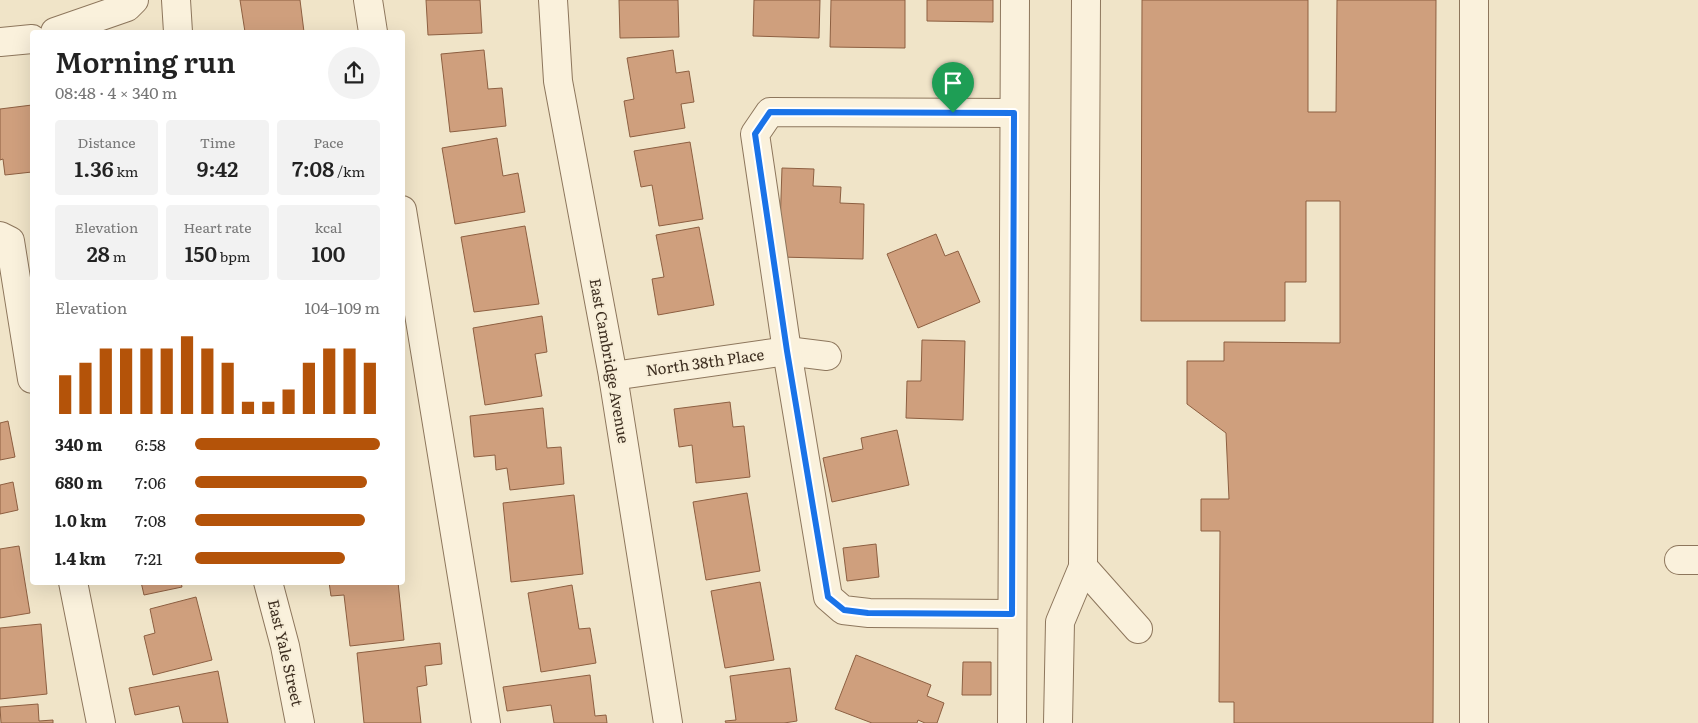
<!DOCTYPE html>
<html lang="en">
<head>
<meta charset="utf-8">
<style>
	:root { --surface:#fff; --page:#f2f2f2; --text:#222; --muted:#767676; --accent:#b45309 }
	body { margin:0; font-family:Literata,serif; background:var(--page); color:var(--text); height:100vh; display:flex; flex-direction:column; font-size:19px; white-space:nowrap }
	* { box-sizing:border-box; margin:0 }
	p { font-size:16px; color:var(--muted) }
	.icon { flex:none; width:28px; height:28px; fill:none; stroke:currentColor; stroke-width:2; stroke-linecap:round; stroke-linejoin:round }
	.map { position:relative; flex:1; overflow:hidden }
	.details { position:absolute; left:30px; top:30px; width:375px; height:555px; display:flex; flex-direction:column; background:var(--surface); border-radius:5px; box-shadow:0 5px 20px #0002 }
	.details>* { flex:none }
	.pin { position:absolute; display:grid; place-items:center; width:42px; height:42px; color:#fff; margin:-51px -21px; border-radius:50% 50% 50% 0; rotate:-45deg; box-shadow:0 0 5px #0007 }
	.pin .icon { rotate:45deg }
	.round { display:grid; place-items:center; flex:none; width:52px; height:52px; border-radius:26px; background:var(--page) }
	.head { display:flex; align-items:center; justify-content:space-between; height:85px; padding:0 25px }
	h1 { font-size:28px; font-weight:600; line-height:38px }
	.metrics { display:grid; grid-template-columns:repeat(3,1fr); gap:8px; height:85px; padding:5px 25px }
	.metrics div { display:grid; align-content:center; border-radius:5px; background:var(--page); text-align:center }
	.metrics b { font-size:21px; font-weight:600 }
	.metrics small { font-size:14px; font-weight:400 }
	.metrics p { font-size:14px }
	.chart { height:140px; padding:10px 25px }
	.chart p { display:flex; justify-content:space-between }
	.chart svg { width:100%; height:90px; margin-top:5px; stroke:var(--accent); stroke-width:6 }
	ul { padding:0 25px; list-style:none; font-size:16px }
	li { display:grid; grid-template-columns:80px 60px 1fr; align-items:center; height:38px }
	li i { height:12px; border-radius:6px; background:var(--accent) }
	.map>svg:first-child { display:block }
</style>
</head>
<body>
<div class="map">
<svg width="1698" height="723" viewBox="0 0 1698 723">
	<rect width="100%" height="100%" fill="#f0e4c8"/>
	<g fill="#cf9f7d" stroke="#8d5f41">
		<path d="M240,0h60l4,32h-59z"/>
		<path d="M426,0h54l2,33 -54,2z"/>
		<path d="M619,0h59l1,37 -59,1z"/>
		<path d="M754,0h66l-1,38 -66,-2z"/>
		<path d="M831,0h74v48l-75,-1z"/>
		<path d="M927,0h66v22l-66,-1z"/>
		<path d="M1142,0h166v112h28l1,-112h99l-3,723h-199v-21h-15l1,-171h-19v-32h28l-3,-66 -39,-29v-43h37v-19l116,1v-142h-34v81h-21v39h-144z"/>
		<path d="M484,50l4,39 14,-1 4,38 -56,6 -9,-78z"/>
		<path d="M673,50l3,23 13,-2 5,31 -13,2 4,24 -55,9 -6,-36 10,-2 -7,-41z"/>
		<path d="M32,105v67l-27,3 -2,-16 -3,1v-51z"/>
		<path d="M497,138l6,38 15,-3 7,39 -70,12 -13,-76z"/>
		<path d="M690,142l13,77 -44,7 -7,-41 -11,2 -7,-36z"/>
		<path d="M782,168l32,1 -1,17 28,1 -1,16 24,1 -1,55 -84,-2z"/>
		<path d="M525,226l14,78 -65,8 -13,-75z"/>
		<path d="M699,227l15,78 -56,10 -6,-36 12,-2 -8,-42z"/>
		<path d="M936,234l9,22 13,-5 22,51 -62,26 -31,-74z"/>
		<path d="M542,316l5,36 -12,2 7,42 -57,9 -12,-77z"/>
		<path d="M922,340l43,1 -2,79 -57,-2 1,-37h14z"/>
		<path d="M730,402l3,25 11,-1 6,51 -54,6 -4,-38 -13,2 -5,-38z"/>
		<path d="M543,408l4,40 14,-1 3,37 -54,6 -3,-22 -11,2 -1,-15 -21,2 -4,-41z"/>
		<path d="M8,421l7,36 -15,3v-37z"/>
		<path d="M897,430l12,55 -77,17 -9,-44 40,-9 -2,-11z"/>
		<path d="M13,482l5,28 -18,4v-29z"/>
		<path d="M747,493l13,78 -54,9 -13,-78z"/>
		<path d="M574,495l9,79 -72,8 -8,-79z"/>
		<path d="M876,544l3,33 -32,4 -4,-33z"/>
		<path d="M19,546l11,67 -30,5v-69z"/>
		<path d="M141,582h40l1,5 -38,8z"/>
		<path d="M329,582h69l6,58 -54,6 -6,-51 -13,1z"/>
		<path d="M760,582l14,78 -49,8 -14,-77z"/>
		<path d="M572,585l7,44 11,-1 6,35 -55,9 -13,-79z"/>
		<path d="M196,597l16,63 -59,15 -9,-39 11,-3 -5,-24z"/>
		<path d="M41,624l6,70 -47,5v-71z"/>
		<path d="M440,643l2,21 -17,2 2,19 -10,2 4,36h-57l-7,-70z"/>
		<path d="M856,655l75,30 -4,11 17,7 -7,20h-12l-7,-3 -1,3h-45l-37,-14z"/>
		<path d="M963,662h28v33h-29z"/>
		<path d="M790,668l7,53 -13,2h-58l-1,-2 11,-1 -6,-44z"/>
		<path d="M218,671l10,52h-45l-4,-17 -44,9 -6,-27z"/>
		<path d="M590,675l5,41 11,-1 1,8h-53l-3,-18 -44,6 -4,-24z"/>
		<path d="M38,704l1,17 14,-1v3h-52l-1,-16z"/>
	</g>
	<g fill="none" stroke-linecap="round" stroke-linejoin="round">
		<g stroke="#8d765c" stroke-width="30">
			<g id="minor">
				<path d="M176,0l2,32"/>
				<path d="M368,0l5,32"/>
				<path d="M553,0l5,81 55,295 55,347"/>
				<path d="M1086,0l-3,567 55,62"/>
				<path d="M1474,0v723"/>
				<path d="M55,32l72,-25 7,-7"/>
				<path d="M0,42l32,-3"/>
				<path d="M402,210l84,513"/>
				<path d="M0,236l10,5 22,138"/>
				<path d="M613,376l174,-25 40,5"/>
				<path d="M1679,560h19"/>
				<path d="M73,582l28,141"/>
				<path d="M268,582l17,64 15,77"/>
				<path d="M1012,614l-143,-1 -26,-3 -15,-13 -41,-246 -32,-217 15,-22 244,1"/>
				<path d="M1012,723l3,-723"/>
				<path d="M1058,723l2,-101 23,-55"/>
			</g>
		</g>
		<use href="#minor" stroke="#faf1dc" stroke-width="28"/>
	</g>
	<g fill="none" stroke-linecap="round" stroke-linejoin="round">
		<g stroke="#fff" stroke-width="10">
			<path id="route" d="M770,112l244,1 -2,501 -144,-1 -24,-3 -16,-13 -41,-246 -32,-217z"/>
		</g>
		<use href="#route" stroke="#1a73e8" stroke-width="6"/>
	</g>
	<g text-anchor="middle" stroke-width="4" stroke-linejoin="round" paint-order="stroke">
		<g font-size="15" fill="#3d2e20" stroke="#f7eed8">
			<text transform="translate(609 361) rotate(80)" y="5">East Cambridge Avenue</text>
			<text transform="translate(705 363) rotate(-8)" y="5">North 38th Place</text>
			<text transform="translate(285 653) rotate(77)" y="5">East Yale Street</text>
		</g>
	</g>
</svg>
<div class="pin" style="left:953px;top:113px;background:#1e9e55"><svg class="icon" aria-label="arrive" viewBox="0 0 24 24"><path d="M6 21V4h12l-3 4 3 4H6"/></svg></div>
<section class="details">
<div class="head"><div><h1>Morning run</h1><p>08:48 · 4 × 340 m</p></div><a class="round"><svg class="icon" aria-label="share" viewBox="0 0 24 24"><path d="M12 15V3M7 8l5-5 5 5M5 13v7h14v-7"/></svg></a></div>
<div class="metrics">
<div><p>Distance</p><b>1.36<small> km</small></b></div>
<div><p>Time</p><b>9:42</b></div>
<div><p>Pace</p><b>7:08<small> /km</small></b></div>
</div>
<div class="metrics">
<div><p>Elevation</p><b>28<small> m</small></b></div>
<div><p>Heart rate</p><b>150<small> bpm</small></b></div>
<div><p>kcal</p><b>100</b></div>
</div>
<div class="chart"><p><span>Elevation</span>104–109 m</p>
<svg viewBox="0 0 160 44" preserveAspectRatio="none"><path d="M5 44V25M15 44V19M25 44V12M35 44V12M45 44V12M55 44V12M65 44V6M75 44V12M85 44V19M95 44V38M105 44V38M115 44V32M125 44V19M135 44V12M145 44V12M155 44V19"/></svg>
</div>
<ul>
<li><b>340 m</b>6:58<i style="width:100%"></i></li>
<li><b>680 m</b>7:06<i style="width:93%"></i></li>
<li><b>1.0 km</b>7:08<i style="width:92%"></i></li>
<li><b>1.4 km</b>7:21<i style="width:81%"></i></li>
</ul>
</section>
</div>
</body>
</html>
